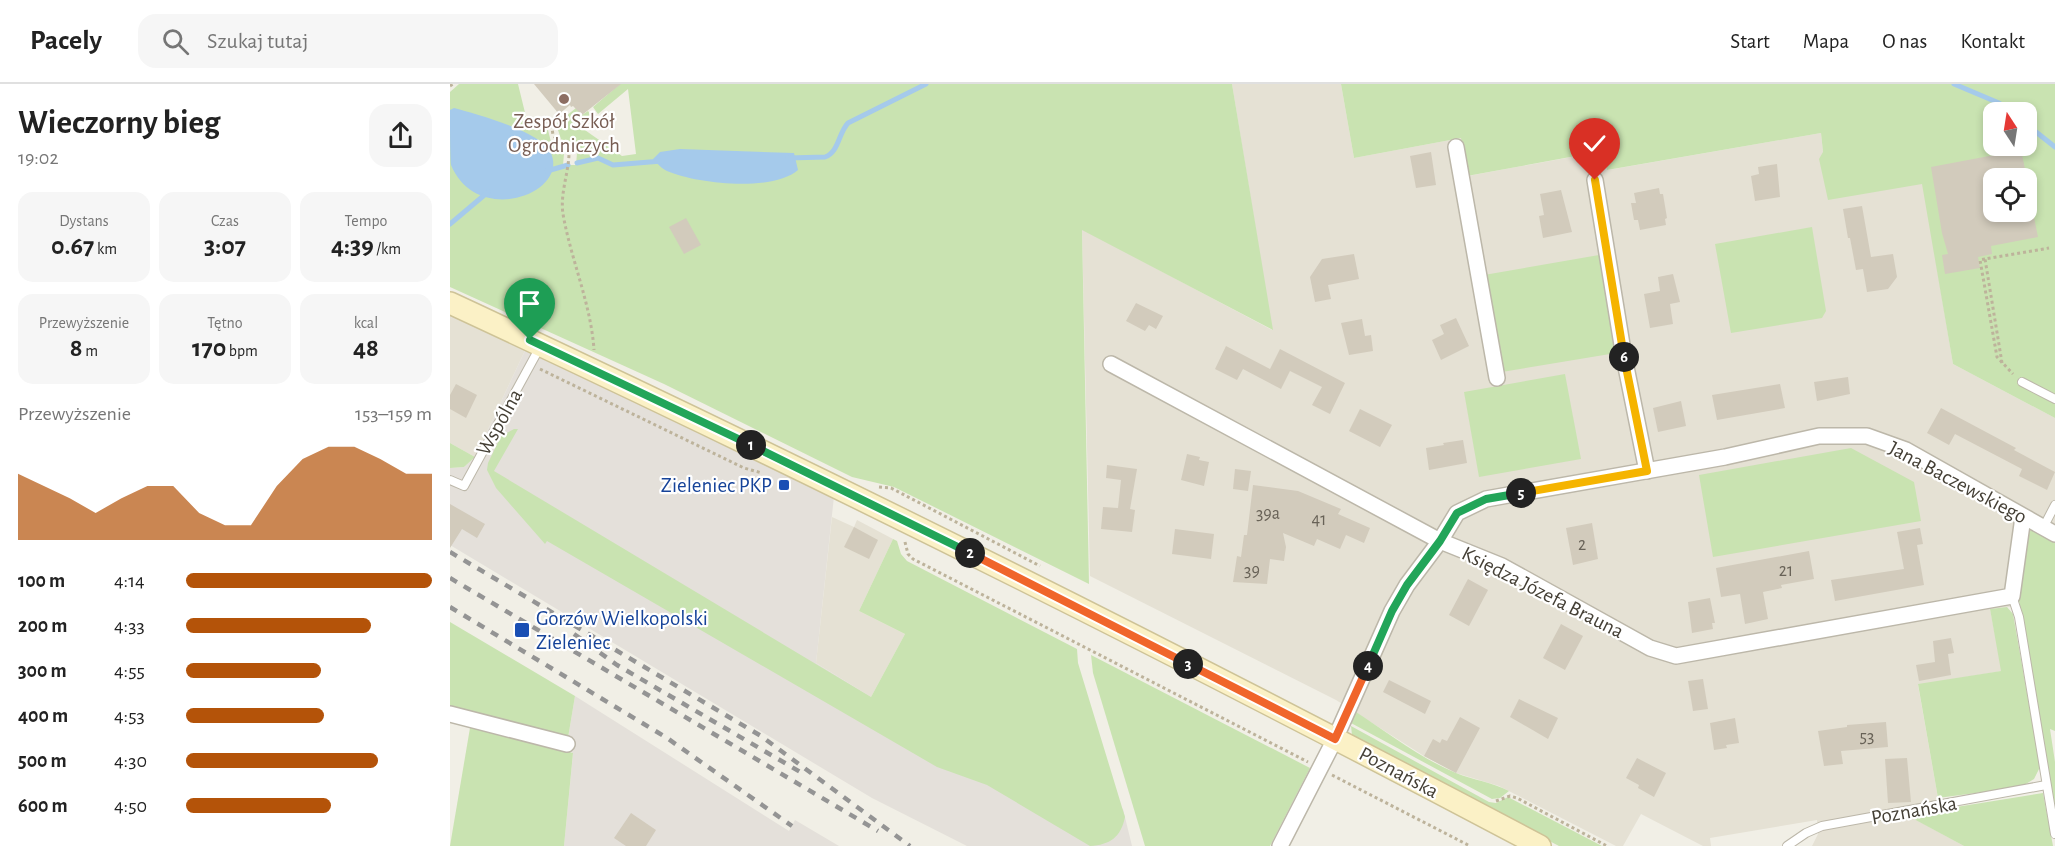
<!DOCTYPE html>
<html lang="pl">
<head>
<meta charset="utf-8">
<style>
	:root { --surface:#fff; --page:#f6f6f6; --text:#222; --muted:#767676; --line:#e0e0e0; --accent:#b45309 }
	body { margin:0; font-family:"Alegreya Sans",sans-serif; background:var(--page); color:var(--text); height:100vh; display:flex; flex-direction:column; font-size:22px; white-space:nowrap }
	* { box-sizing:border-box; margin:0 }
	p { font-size:20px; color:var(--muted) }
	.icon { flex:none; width:33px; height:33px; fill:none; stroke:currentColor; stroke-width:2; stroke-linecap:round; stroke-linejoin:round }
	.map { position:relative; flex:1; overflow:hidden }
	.drawer { display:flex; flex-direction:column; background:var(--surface); width:450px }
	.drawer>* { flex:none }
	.needle { width:39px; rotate:348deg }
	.controls { position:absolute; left:1533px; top:18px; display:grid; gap:12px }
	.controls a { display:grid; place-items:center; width:54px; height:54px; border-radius:12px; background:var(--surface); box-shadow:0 3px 9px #0003; font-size:30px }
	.pin { position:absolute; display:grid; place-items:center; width:51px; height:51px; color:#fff; margin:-62px -26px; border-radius:50% 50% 50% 0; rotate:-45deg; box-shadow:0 0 6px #0007 }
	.pin .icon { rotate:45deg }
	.km { position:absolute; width:30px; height:30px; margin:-15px; border-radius:50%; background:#222; color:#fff; font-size:16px; line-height:30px; text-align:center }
	.round { display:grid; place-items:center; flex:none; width:63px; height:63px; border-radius:18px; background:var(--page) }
	.head { display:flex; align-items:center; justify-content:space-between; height:102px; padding:0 18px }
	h1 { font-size:33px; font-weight:700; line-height:45px }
	.figures { display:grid; grid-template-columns:repeat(3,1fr); gap:9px; height:102px; padding:6px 18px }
	.figures div { display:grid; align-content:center; border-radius:15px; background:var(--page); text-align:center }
	.figures b { font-size:26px; font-weight:700 }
	.figures small { font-size:16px; font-weight:400 }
	.figures p { font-size:16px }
	.chart { height:168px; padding:12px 18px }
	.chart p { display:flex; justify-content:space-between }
	.chart svg { width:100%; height:108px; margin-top:6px; fill:var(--accent); opacity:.7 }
	ul { padding:0 18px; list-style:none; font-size:20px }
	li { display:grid; grid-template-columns:96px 72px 1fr; align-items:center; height:45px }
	li i { height:15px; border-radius:8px; background:var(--accent) }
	header { display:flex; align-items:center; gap:36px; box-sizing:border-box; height:84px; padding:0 30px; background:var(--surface); border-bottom:2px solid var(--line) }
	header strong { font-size:28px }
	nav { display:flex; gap:33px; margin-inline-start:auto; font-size:21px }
	.search { width:420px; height:54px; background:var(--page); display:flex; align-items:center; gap:15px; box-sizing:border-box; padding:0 21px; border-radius:18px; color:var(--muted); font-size:22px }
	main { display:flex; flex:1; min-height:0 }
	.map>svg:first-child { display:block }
</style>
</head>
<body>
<header>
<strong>Pacely</strong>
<div class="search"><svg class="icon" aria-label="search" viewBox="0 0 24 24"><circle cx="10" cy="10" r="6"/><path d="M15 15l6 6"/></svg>Szukaj tutaj</div>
<nav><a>Start</a><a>Mapa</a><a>O nas</a><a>Kontakt</a></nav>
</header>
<main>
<section class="drawer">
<div class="head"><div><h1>Wieczorny bieg</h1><p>19:02</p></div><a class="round"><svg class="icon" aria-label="share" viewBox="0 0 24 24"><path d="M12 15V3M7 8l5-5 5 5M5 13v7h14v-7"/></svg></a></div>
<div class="figures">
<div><p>Dystans</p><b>0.67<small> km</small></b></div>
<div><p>Czas</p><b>3:07</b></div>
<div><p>Tempo</p><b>4:39<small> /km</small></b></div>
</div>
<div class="figures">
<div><p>Przewyższenie</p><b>8<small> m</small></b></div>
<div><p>Tętno</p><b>170<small> bpm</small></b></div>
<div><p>kcal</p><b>48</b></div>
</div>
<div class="chart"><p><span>Przewyższenie</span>153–159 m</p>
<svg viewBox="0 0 160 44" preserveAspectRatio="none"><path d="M0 44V17L10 22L20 27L30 33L40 27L50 22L60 22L70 33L80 38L90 38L100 22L110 11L120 6L130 6L140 11L150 17L160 17V44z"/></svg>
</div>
<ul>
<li><b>100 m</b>4:14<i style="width:100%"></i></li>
<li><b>200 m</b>4:33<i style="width:75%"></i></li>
<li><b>300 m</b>4:55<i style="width:55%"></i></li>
<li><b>400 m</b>4:53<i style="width:56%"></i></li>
<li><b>500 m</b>4:30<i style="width:78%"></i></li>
<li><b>600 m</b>4:50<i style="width:59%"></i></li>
</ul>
</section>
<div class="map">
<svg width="1605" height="762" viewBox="0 0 1605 762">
	<rect width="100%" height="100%" fill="#f1efe6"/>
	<g fill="#e5e1d4">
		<path d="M782,0h109l13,74 107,-20 7,38 136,-25 4,19 213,-37 2,19 100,32 30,180 102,54v82l-5,11 5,3v10l-18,-8 -12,26 -8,51 2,13 -29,3 12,62 -84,14 20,113 -25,20 51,28h-152l6,-12 -1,-14 -107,18 1,8h-8l-62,-32 -18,32h-7l-117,-60 -43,-13 -32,-17 -88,-56 -246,-124 -8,-347 190,101z"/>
		<path d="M0,219l80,37 -55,117 -25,-14z"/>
		<path d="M382,433l22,10 3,-7 36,19 -34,72 46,23 -34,63 -55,-34z"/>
	</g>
	<g fill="#e4e0da">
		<path d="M80,256l305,147 -19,176 55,34 252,112 9,37h-165l-95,-48 -422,-253v-77l14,-1 11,-10z"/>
		<path d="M125,612l214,135 6,-11 44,26h-275l9,-92 -6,-10z"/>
	</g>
	<g fill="#c9e3b1" fill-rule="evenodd">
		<path d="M9,0h59l10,41 16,6 4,-1 3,12 13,12 -1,11h13l1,-12 -16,-14 -5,-15 20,-16 6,7 6,-4 5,7 -11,10 40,28 14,-2 -8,-65 -30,25 -5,-7 27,-23h612l41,246 -191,-100 7,354 -195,-97 -42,-10 -188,-93 -214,-97v-195z"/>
		<path d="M891,0h714v334l-102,-54 -31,-180 -94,16 -9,-41 4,-7 -2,-19 -214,37 -4,-19 -136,25 -6,-38 -107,20zM1544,28h32v34h-32zM1544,94h32v34h-32z"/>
		<path d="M1362,143l14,84 -4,7 -91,15 -16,-89z"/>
		<path d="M1149,171l15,94 -4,5 -108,18 -18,-97z"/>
		<path d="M1115,290l16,85 -102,18 -15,-85z"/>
		<path d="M64,345h4l-24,42 377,226 34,-63 -46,-23 34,-72 4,2 4,13 6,7 170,88 1,14 47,154c-4,20 -15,28 -35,29l-103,-61 -50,-18 -390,-226 -2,3 -49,-56 -9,-18 1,-7 13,-27z"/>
		<path d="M0,359l25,14 -11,10 -14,1z"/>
		<path d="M1401,364l63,34 7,39 -208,36 -14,-82z"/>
		<path d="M1581,445l24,14v188l-5,-2 5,33v54l-38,-227 8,-47z"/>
		<path d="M1557,523l6,7 27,153 -6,12 -13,8 -83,11 -20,-114 83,-13 -11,-62z"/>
		<path d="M0,538l125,74 -8,48 -117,-30z"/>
		<path d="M641,571l219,113 -40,78h-125l-52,-173z"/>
		<path d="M906,628c32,21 64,46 100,61 17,7 36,9 53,18l-9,7 -8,1 -141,-76z"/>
		<path d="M21,638l102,31 -9,93h-114z"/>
		<path d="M901,642l138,76 7,1 12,-6 94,49h-43l-200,-105 -7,-6z"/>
		<path d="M1593,709l10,53h-89l-52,-28 7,-5z"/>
	</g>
	<g fill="#a5caeb">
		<path d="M4,24c22,6 85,23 96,43 22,42 -73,77 -99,14 -1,-12 -1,-41 -1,-55z"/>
		<path d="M230,65l114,4 4,17c-25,22 -101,14 -131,1 -5,-2 -10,-8 -14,-12l7,-7z"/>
	</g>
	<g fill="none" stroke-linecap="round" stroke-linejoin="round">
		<g stroke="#a5caeb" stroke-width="5">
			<path d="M1504,0l45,19 12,9"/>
			<path d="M1576,40l29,23"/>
			<path d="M338,74l37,-1c14,-5 13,-23 23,-34l78,-39"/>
			<path d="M127,79l21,-5 15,7 49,-4"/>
			<path d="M97,87l21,-6"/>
			<path d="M0,140l38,-32"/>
		</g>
	</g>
	<g fill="#d2cbbc">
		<path d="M84,0h87l-39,31 -9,-9 -2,1 -1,-2 -11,9z"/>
		<path d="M1571,66l6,28h-33v34h39l5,25 -47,9 1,8 -14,3 2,11 -35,6 -3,-19 6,-1 -6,-21 -11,-66z"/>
		<path d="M981,68l5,33 -20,3 -6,-32z"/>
		<path d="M1327,80l3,33 -25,4 -4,-25 8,-2 -1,-7z"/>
		<path d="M1209,104l1,6h3l4,24 -2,1 1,6 -26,5 -2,-10h-4l-3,-17h5l-2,-10z"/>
		<path d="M1111,106l11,42 -29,6 -4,-22 5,-1 -4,-21z"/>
		<path d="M1412,122l9,51 22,-3 4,23 -9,12 -21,3 -4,-23 -7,1 -6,-32h-2l-5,-29z"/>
		<path d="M236,134l15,27 -17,9 -15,-27z"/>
		<path d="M904,170l5,25 -31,6 3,14 -16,3 -5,-25 12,-18z"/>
		<path d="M1223,190l7,28 -10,2 3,20 -23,4 -6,-34 16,-3 -2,-14z"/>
		<path d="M686,219l27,13 -7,13 -7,-4 -4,6 -19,-10z"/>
		<path d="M1006,234l13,28 -28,14 -9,-20 12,-6 -4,-9z"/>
		<path d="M912,235l3,17 6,-1 2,16 -24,4 -8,-32z"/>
		<path d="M776,262l44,23 10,-20 65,34 -15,31 -18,-9 10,-18 -32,-16 -9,18 -38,-20 -6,11 -22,-11z"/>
		<path d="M1398,293l2,17 -33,7 -3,-19z"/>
		<path d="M6,300l21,11 -11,23 -16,-9v-14z"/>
		<path d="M1330,300l5,24 -68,12 -5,-25z"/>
		<path d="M1231,317l5,25 -28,6 -5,-24z"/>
		<path d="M1491,324l75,40 -2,2 41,22 -8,18 -28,-14 3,-7 -67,-35 -6,11 -22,-12z"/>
		<path d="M910,325l32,16 -12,22 -31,-16z"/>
		<path d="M1013,356l4,23 -38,7 -3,-22 18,-3 -1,-2z"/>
		<path d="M737,370l13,3 -1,3 10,2 -5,24 -23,-6z"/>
		<path d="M657,381l30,4 -7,40 5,1 -3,22 -31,-3 2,-22 15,1 3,-28 -15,-2z"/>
		<path d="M785,385l16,2 -3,20 -15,-2z"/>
		<path d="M803,401l45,6 43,18 -3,5 32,14 -6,15 -18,-8 -6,14 -23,-10 -3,7 -31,-13 3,14 -2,14 -14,-2 -3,25 -34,-2 4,-26 4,1 3,-22h3z"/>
		<path d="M0,420l35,20 -8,14 -15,-9 -12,19z"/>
		<path d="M1142,439l6,36 -25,6 -7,-37z"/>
		<path d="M404,443l24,13 -9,19 -25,-12z"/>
		<path d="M1470,444l3,16 -6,1 7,40 -89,16 -4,-21 73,-11 -7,-37z"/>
		<path d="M725,445l39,5 -3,25 -39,-5z"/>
		<path d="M1359,467l5,28 -33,6 1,3 -19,4 5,27 -23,5 -5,-30 -19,3 -5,-29z"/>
		<path d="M1018,495l20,11 -19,36 -20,-11z"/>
		<path d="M1260,514l5,25h-3l1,6 -21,4 -4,-31z"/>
		<path d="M1111,540l22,12 -18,34 -22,-12z"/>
		<path d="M1501,554l3,15 -6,1 3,21 -32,6 -3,-16 19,-3 -2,-21z"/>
		<path d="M1253,595l5,30 -15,2 -5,-30z"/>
		<path d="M939,596l42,21 -6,13 -42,-22z"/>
		<path d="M1069,615l39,19 -10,21 -38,-22z"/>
		<path d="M1010,633l20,11 -24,45 -32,-17 9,-17 7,4 2,-4 5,2z"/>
		<path d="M1285,634l4,25 -13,2 1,3 -13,2 -4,-27z"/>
		<path d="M1436,638l2,25 -47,4 2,13 -19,2 -6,-35 29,-4v-2z"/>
		<path d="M1187,674l29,15 -12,24 -16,-9 1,-3 -13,-7z"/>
		<path d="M1457,674l4,44 -23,1 -3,-44z"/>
		<path d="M181,729l25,17 -10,16h-20l-12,-8z"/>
	</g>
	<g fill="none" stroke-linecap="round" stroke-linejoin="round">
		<g stroke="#bcb7a9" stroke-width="10">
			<g id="lane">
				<path d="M1572,298l33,17"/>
				<path d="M0,396l14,6 76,-139"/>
				<path d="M1593,444l12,-23"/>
				<path d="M1562,512l7,21 36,217"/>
				<path d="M1337,762l19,-13 16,-7 224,-41"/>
			</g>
		</g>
		<g stroke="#bcb7a9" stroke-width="18">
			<g id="street">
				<path d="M1006,63l41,231"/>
				<path d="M1145,96l29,177 23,114"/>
				<path d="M661,280l329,177 62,25 148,82 26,8 336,-60 11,-79"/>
				<path d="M0,630l117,30"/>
				<path d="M830,762l55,-107 57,-128 15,-26 33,-44 17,-28 29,-14 239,-42 94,-21h48l39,14 149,84"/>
			</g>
		</g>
		<g stroke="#cec397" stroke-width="24">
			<path id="secondary" d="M0,219c368,171 731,353 1090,543"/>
		</g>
		<g stroke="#bdb39b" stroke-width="3" stroke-dasharray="3 3" stroke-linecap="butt">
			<path d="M0,2l3,-2"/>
			<path d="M96,37l6,7 1,7 16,20c-1,20 -9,39 -6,59 8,46 28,90 31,136"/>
			<path d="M1535,175l-5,1 17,97 16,17"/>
			<path d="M1552,279l-17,-104 64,-11"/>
			<path d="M90,285l204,99 18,5"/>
			<path d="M429,403l12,1 149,78"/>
			<path d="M455,458l3,12 5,5 395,203"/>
			<path d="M882,691l138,71"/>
			<path d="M1046,717l14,-5 7,2 90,48"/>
		</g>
		<use href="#lane" stroke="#fff" stroke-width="8"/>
		<use href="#street" stroke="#fff" stroke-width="15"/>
		<use href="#secondary" stroke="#fbf1c6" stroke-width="21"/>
		<g stroke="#949494" stroke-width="4.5" stroke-dasharray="8 8" stroke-linecap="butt">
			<path d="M0,468l311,184 149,110"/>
			<path d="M0,494l428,253"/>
			<path d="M0,523l217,131 125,88"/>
			<path d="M124,550l43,31 185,108"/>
		</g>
	</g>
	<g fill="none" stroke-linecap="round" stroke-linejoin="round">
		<g stroke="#fff" stroke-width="12">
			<path id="split-1" d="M80,256l221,105"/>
		</g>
		<g stroke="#fff" stroke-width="12">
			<path id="split-2" d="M301,361l219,108"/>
		</g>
		<g stroke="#fff" stroke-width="12">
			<path id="split-3" d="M520,469l218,111"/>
		</g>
		<g stroke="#fff" stroke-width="12">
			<path id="split-4" d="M738,580l147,75 33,-73"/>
		</g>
		<g stroke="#fff" stroke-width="12">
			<path id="split-5" d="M918,582l24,-55 15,-26 33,-44 17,-28 29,-14 35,-6"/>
		</g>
		<g stroke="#fff" stroke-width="12">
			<path id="split-6" d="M1071,409l126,-22 -23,-114"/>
		</g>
		<g stroke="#fff" stroke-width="12">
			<path id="split-7" d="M1145,96l29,177"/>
		</g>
		<use href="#split-1" stroke="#22a559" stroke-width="8"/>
		<use href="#split-2" stroke="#22a559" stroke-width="8"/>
		<use href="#split-3" stroke="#f0652b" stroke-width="8"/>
		<use href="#split-4" stroke="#f0652b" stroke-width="8"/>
		<use href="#split-5" stroke="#22a559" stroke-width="8"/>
		<use href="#split-6" stroke="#f5b400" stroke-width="8"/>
		<use href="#split-7" stroke="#f5b400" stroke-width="8"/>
	</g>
	<circle fill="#8d6e63" stroke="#fff" stroke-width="2" cx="114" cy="15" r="6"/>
	<g fill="#1a4fb4" stroke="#fff" stroke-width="2">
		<rect x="328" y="395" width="12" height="12" rx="3"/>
		<rect x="64" y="538" width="16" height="16" rx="3"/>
	</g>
	<g text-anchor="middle" stroke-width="4.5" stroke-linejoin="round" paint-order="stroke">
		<g font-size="18" fill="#686257">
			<text x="818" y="435">39a</text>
			<text x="869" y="441">41</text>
			<text x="1132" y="466">2</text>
			<text x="802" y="492">39</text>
			<text x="1336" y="492">21</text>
			<text x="1417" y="658">53</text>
		</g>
		<g font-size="21" fill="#785e54" stroke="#fff">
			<text x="114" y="44">Zespół Szkół<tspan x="114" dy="24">Ogrodniczych</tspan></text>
		</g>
		<g font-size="21" fill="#443f35" stroke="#fff">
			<text transform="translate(49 338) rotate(-61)" y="7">Wspólna</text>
			<text transform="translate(1508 398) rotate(28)" y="7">Jana Baczewskiego</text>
			<text transform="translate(1093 508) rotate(27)" y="7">Księdza Józefa Brauna</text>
			<text transform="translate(949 688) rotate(28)" y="7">Poznańska</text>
			<text transform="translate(1464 726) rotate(-10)" y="7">Poznańska</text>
		</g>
		<g font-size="21" fill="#164399" stroke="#fff" text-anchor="end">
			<text x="322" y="408">Zieleniec PKP</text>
			<text x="86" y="541" text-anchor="start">Gorzów Wielkopolski<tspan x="86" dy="24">Zieleniec</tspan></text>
		</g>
	</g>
</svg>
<div class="controls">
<a><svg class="needle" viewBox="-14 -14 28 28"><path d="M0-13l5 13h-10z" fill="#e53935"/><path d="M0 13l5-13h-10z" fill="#767676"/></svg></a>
<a><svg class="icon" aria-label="locate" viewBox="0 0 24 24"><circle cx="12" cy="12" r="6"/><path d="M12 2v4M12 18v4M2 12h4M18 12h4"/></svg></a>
</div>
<div class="pin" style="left:80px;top:256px;background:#1e9e55"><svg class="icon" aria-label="arrive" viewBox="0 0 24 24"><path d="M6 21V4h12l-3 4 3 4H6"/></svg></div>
<div class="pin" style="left:1145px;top:96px;background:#d93025"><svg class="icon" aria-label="check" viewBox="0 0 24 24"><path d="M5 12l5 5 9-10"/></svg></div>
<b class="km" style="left:301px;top:361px">1</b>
<b class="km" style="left:520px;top:469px">2</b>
<b class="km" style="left:738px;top:580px">3</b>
<b class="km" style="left:918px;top:582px">4</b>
<b class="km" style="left:1071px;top:409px">5</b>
<b class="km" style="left:1174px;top:273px">6</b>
</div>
</main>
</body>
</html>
